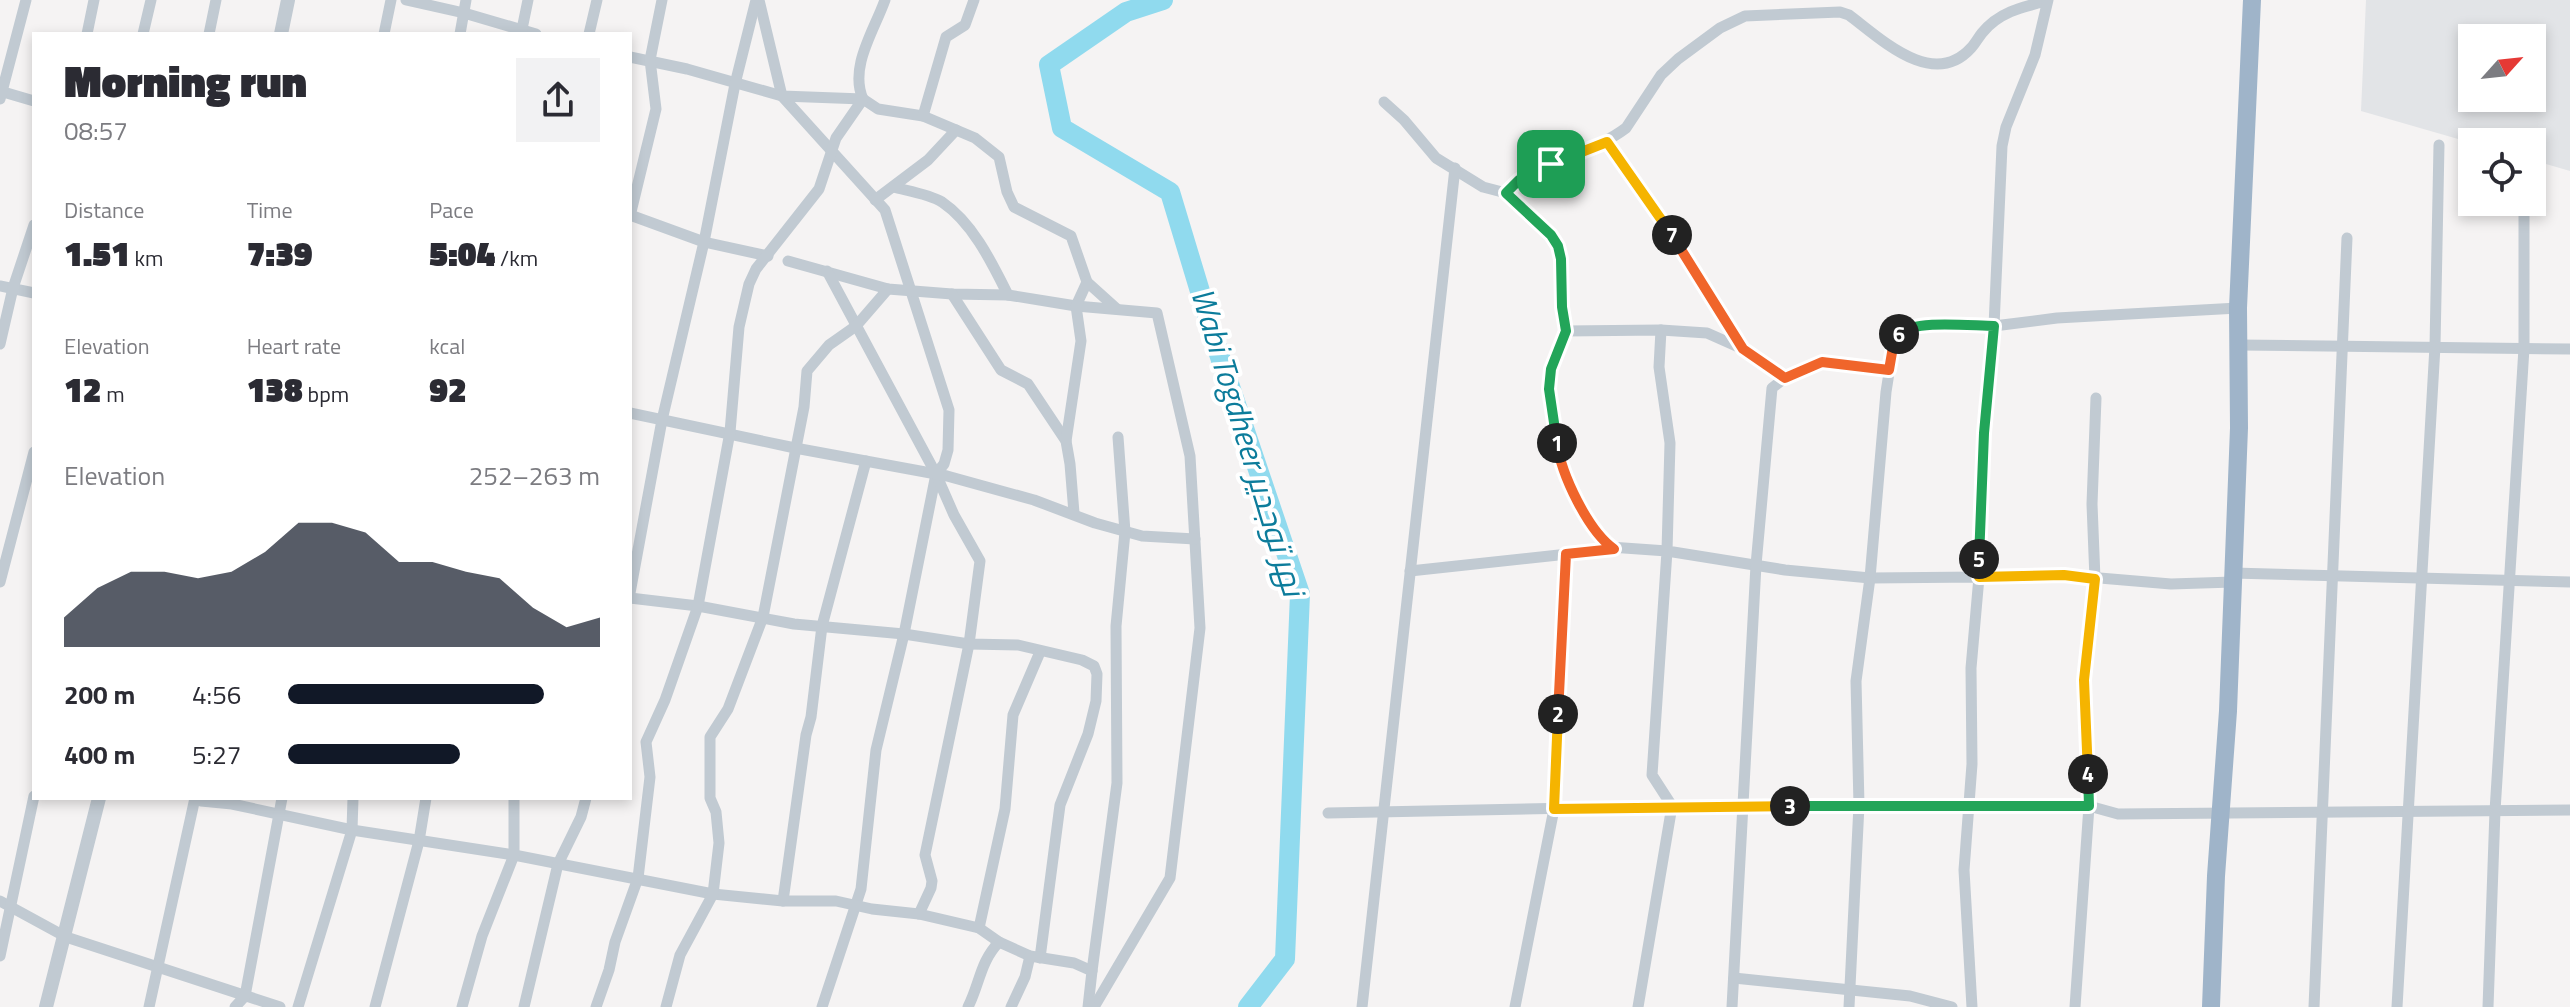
<!DOCTYPE html>
<html lang="en">
<head>
<meta charset="utf-8">
<style>
	:root { --surface:#fff; --page:#f2f2f3; --text:#2b2b33; --muted:#7c7c81; --accent:#111827 }
	body { margin:0; font-family:"Titillium Web",Cairo,sans-serif; background:var(--page); color:var(--text); height:100vh; display:flex; flex-direction:column; font-size:30px; white-space:nowrap }
	* { box-sizing:border-box; margin:0 }
	p { font-size:26px; color:var(--muted) }
	.icon { flex:none; width:44px; height:44px; fill:none; stroke:currentColor; stroke-width:2; stroke-linecap:round; stroke-linejoin:round }
	.map { position:relative; flex:1; overflow:hidden }
	.sheet { position:absolute; left:32px; top:32px; width:600px; height:768px; display:flex; flex-direction:column; background:var(--surface); border-radius:0px; box-shadow:0 4px 12px #0003 }
	.sheet>* { flex:none }
	.needle { width:52px; rotate:63deg }
	.tools { position:absolute; left:2458px; top:24px; display:grid; gap:16px }
	.tools a { display:grid; place-items:center; width:88px; height:88px; border-radius:0px; background:var(--surface); box-shadow:0 4px 12px #0003; font-size:40px }
	.pin { position:absolute; display:grid; place-items:center; width:68px; height:68px; color:#fff; margin:-34px; border-radius:16px; box-shadow:0 4px 12px #0006 }
	.km { position:absolute; width:40px; height:40px; margin:-20px; border-radius:50%; background:#222; color:#fff; font-size:22px; line-height:40px; text-align:center }
	.round { display:grid; place-items:center; flex:none; width:84px; height:84px; border-radius:0px; background:var(--page) }
	.summary { display:flex; align-items:center; justify-content:space-between; height:136px; padding:0 32px }
	h1 { font-size:44px; font-weight:800; line-height:60px }
	.stats { display:grid; grid-template-columns:repeat(3,1fr); gap:12px; height:136px; padding:8px 32px }
	.stats div { display:grid; align-content:center }
	.stats b { font-size:34px; font-weight:800 }
	.stats small { font-size:22px; font-weight:400 }
	.stats p { font-size:22px }
	.chart { height:224px; padding:16px 32px }
	.chart p { display:flex; justify-content:space-between }
	.chart svg { width:100%; height:144px; margin-top:8px; fill:var(--accent); opacity:.7 }
	ul { padding:0 32px; list-style:none; font-size:26px }
	li { display:grid; grid-template-columns:128px 96px 1fr; align-items:center; height:60px }
	li i { height:20px; border-radius:10px; background:var(--accent) }
	.map>svg:first-child { display:block }
</style>
</head>
<body>
<div class="map">
<svg width="2570" height="1007" viewBox="0 0 2570 1007">
	<rect width="100%" height="100%" fill="#f5f3f3"/>
	<path fill="#e2e4e7" fill-rule="evenodd" d="M2366,0h204v171l-38,-11v-18l-60,1 -111,-32zM2472,38h60v60h-60z"/>
	<g fill="none" stroke-linecap="round" stroke-linejoin="round">
		<path stroke="#90daee" stroke-width="20" d="M1163,0l-37,12 -77,53 13,63 108,64 48,159 82,243 -15,365 -37,48"/>
		<g stroke="#c1cad2" stroke-width="11">
			<path d="M406,0l58,13 72,21"/>
			<path d="M759,0l23,96 103,114 64,200 -1,40 -4,14 -8,10 -32,160 -28,116 -15,139 -39,118"/>
			<path d="M87,34l7,-34"/>
			<path d="M143,34l8,-34"/>
			<path d="M209,34l7,-34"/>
			<path d="M384,34l7,-34"/>
			<path d="M460,34l6,-34"/>
			<path d="M521,34l7,-34"/>
			<path d="M589,34l8,-34"/>
			<path d="M630,57l57,12 95,27 81,3 15,10 45,7 52,22 24,19 8,35 7,15 57,29 16,46 30,27"/>
			<path d="M0,91l34,10"/>
			<path d="M0,99l26,-99"/>
			<path d="M1384,102l20,18 32,38 47,29 23,6 45,42 7,11 8,85 -15,38 -2,20 9,63 4,16 34,64 14,15 57,4 -15,224 20,31h417l29,8 452,-4"/>
			<path d="M923,116l23,-79 19,-12 9,-25"/>
			<path d="M1607,142l57,81 79,126"/>
			<path d="M893,187c15,4 36,7 49,15 31,21 50,61 66,93"/>
			<path d="M1506,193c34,-33 83,-37 120,-65l35,-53 17,-16 42,-31 25,-12 95,-4 9,3c32,24 84,75 122,33 4,-4 7,-10 11,-15 17,-21 40,-26 65,-32"/>
			<path d="M875,200l53,-40 28,-30"/>
			<path d="M630,215l74,27 64,14"/>
			<path d="M630,216l26,-107 -6,-49 12,-60"/>
			<path d="M788,261l100,28 64,5 56,1 68,11 81,7 33,143 10,172 -30,250 -76,129"/>
			<path d="M827,271l109,203 18,41 26,46 -11,83 -44,211 7,26 -1,7 -12,26"/>
			<path d="M0,286l34,7"/>
			<path d="M952,294l49,76 27,14 38,57 4,23 4,49"/>
			<path d="M1661,330l-2,37 11,76 -3,108 118,19 85,8 109,-1 -8,91 1,96 -8,106 8,137"/>
			<path d="M1566,331l95,-1 46,3 36,16 42,29"/>
			<path d="M0,344l13,-56 21,-63"/>
			<path d="M2239,345l331,4"/>
			<path d="M630,413l165,35 152,28 87,24 61,23 47,13 53,3"/>
			<path d="M1066,441l15,-100 -5,-35 11,-24"/>
			<path d="M1410,571l204,-22"/>
			<path d="M2233,573l337,9"/>
			<path d="M0,582l34,-130"/>
			<path d="M2233,582l-62,2 -107,-9 -85,2 5,-144 10,-107 63,-8 181,-10"/>
			<path d="M630,593l32,-173 42,-178 31,-158 21,-84"/>
			<path d="M630,598l68,8 96,18 110,10 65,10 49,1 64,15 12,6 3,8 -1,27 -8,33 -28,71 -20,153"/>
			<path d="M195,798l6,3 31,3 120,26 162,25 199,39 70,7h53l36,8 47,5 60,14 20,14 31,14 44,7 18,8 -4,36"/>
			<path d="M1328,813l344,-7 -34,201"/>
			<path d="M0,901l66,36 214,70"/>
			<path d="M783,901l23,-166 5,-18 11,-91 44,-165"/>
			<path d="M979,928l26,-119 8,-94 27,-63"/>
			<path d="M0,956l34,-160"/>
			<path d="M1092,971l25,-188 -1,-157 9,-94 -7,-95"/>
			<path d="M1734,978l176,18 42,11"/>
			<path d="M149,1007l46,-209"/>
			<path d="M235,1007l10,-11 37,-198"/>
			<path d="M298,1007l54,-177 1,-32"/>
			<path d="M375,1007l44,-166 7,-43"/>
			<path d="M462,1007l20,-71 32,-81v-57"/>
			<path d="M524,1007l34,-143 23,-47 5,-19"/>
			<path d="M596,1007l13,-37 6,-28 23,-64 12,-101 -4,-35 19,-42 33,-94 32,-174 9,-105 10,-43 7,-15 63,-80 17,-51 27,-39c-14,-32 11,-68 22,-99"/>
			<path d="M666,1007l14,-52 33,-61 6,-51 -3,-31 -6,-14v-61l18,-28 35,-92 41,-210 3,-36 22,-26 27,-19 32,-37"/>
			<path d="M968,1007c12,-24 12,-45 31,-65"/>
			<path d="M1011,1007l14,-30 5,-21"/>
			<path d="M1362,1007l93,-839"/>
			<path d="M1515,1007l39,-198 12,-255"/>
			<path d="M1732,1007l24,-442 16,-177 13,-10 37,-16 67,8"/>
			<path d="M1849,1007l10,-202 -3,-124 14,-103 16,-186 8,-51 9,-11 14,-4h77l8,-180 4,-19 29,-72 13,-55"/>
			<path d="M2075,1007l14,-201 -5,-126 11,-101 -3,-75 4,-106"/>
			<path d="M2314,1007l33,-769"/>
			<path d="M2397,1007l38,-661 4,-201"/>
			<path d="M2488,1007l7,-196 29,-463v-146"/>
		</g>
		<g stroke="#c1cad2" stroke-width="14">
			<path d="M281,34l7,-34"/>
			<path d="M46,1007l53,-209"/>
		</g>
		<path stroke="#9fb4c9" stroke-width="18" d="M2211,1007l5,-131 12,-165 11,-283 -1,-120 14,-308"/>
	</g>
	<g fill="none" stroke-linecap="round" stroke-linejoin="round">
		<g stroke="#fff" stroke-width="16">
			<path id="split-1" d="M1551,164l-32,16 -13,13 45,42 7,11 3,13 1,48 4,24 -15,38 -2,20 8,54"/>
		</g>
		<g stroke="#fff" stroke-width="16">
			<path id="split-2" d="M1557,443c4,31 31,88 57,106l-48,5 -8,160"/>
		</g>
		<g stroke="#fff" stroke-width="16">
			<path id="split-3" d="M1558,714l-4,95 236,-3"/>
		</g>
		<g stroke="#fff" stroke-width="16">
			<path id="split-4" d="M1790,806h299l-1,-32"/>
		</g>
		<g stroke="#fff" stroke-width="16">
			<path id="split-5" d="M1979,559v18l85,-2 31,4 -11,101 4,94"/>
		</g>
		<g stroke="#fff" stroke-width="16">
			<path id="split-6" d="M1899,334c15,-15 73,-8 95,-8l-10,107 -5,126"/>
		</g>
		<g stroke="#fff" stroke-width="16">
			<path id="split-7" d="M1672,235l71,114 42,29 37,-16 67,8 5,-29 5,-7"/>
		</g>
		<g stroke="#fff" stroke-width="16">
			<path id="split-8" d="M1551,164l56,-22 65,93"/>
		</g>
		<use href="#split-1" stroke="#22a559" stroke-width="10"/>
		<use href="#split-2" stroke="#f0652b" stroke-width="10"/>
		<use href="#split-3" stroke="#f5b400" stroke-width="10"/>
		<use href="#split-4" stroke="#22a559" stroke-width="10"/>
		<use href="#split-5" stroke="#f5b400" stroke-width="10"/>
		<use href="#split-6" stroke="#22a559" stroke-width="10"/>
		<use href="#split-7" stroke="#f0652b" stroke-width="10"/>
		<use href="#split-8" stroke="#f5b400" stroke-width="10"/>
	</g>
	<g text-anchor="middle" stroke-width="8" stroke-linejoin="round" paint-order="stroke">
		<g font-size="32" font-style="italic" fill="#0c7c9b" stroke="#fff">
			<text transform="translate(1248 442) rotate(73)" y="11">Wabi Togdheer نهر توجدير</text>
		</g>
	</g>
</svg>
<div class="tools">
<a><svg class="needle" viewBox="-14 -14 28 28"><path d="M0-13l5 13h-10z" fill="#e53935"/><path d="M0 13l5-13h-10z" fill="#7c7c81"/></svg></a>
<a><svg class="icon" aria-label="locate" viewBox="0 0 24 24"><circle cx="12" cy="12" r="6"/><path d="M12 2v4M12 18v4M2 12h4M18 12h4"/></svg></a>
</div>
<div class="pin" style="left:1551px;top:164px;background:#1e9e55"><svg class="icon" aria-label="arrive" viewBox="0 0 24 24"><path d="M6 21V4h12l-3 4 3 4H6"/></svg></div>
<b class="km" style="left:1557px;top:443px">1</b>
<b class="km" style="left:1558px;top:714px">2</b>
<b class="km" style="left:1790px;top:806px">3</b>
<b class="km" style="left:2088px;top:774px">4</b>
<b class="km" style="left:1979px;top:559px">5</b>
<b class="km" style="left:1899px;top:334px">6</b>
<b class="km" style="left:1672px;top:235px">7</b>
<section class="sheet">
<div class="summary"><div><h1>Morning run</h1><p>08:57</p></div><a class="round"><svg class="icon" aria-label="share" viewBox="0 0 24 24"><path d="M12 15V3M7 8l5-5 5 5M5 13v7h14v-7"/></svg></a></div>
<div class="stats">
<div><p>Distance</p><b>1.51<small> km</small></b></div>
<div><p>Time</p><b>7:39</b></div>
<div><p>Pace</p><b>5:04<small> /km</small></b></div>
</div>
<div class="stats">
<div><p>Elevation</p><b>12<small> m</small></b></div>
<div><p>Heart rate</p><b>138<small> bpm</small></b></div>
<div><p>kcal</p><b>92</b></div>
</div>
<div class="chart"><p><span>Elevation</span>252–263 m</p>
<svg viewBox="0 0 160 44" preserveAspectRatio="none"><path d="M0 44V35L10 26L20 21L30 21L40 23L50 21L60 15L70 6L80 6L90 9L100 18L110 18L120 21L130 23L140 32L150 38L160 35V44z"/></svg>
</div>
<ul>
<li><b>200 m</b>4:56<i style="width:82%"></i></li>
<li><b>400 m</b>5:27<i style="width:55%"></i></li>
</ul>
</section>
</div>
</body>
</html>
